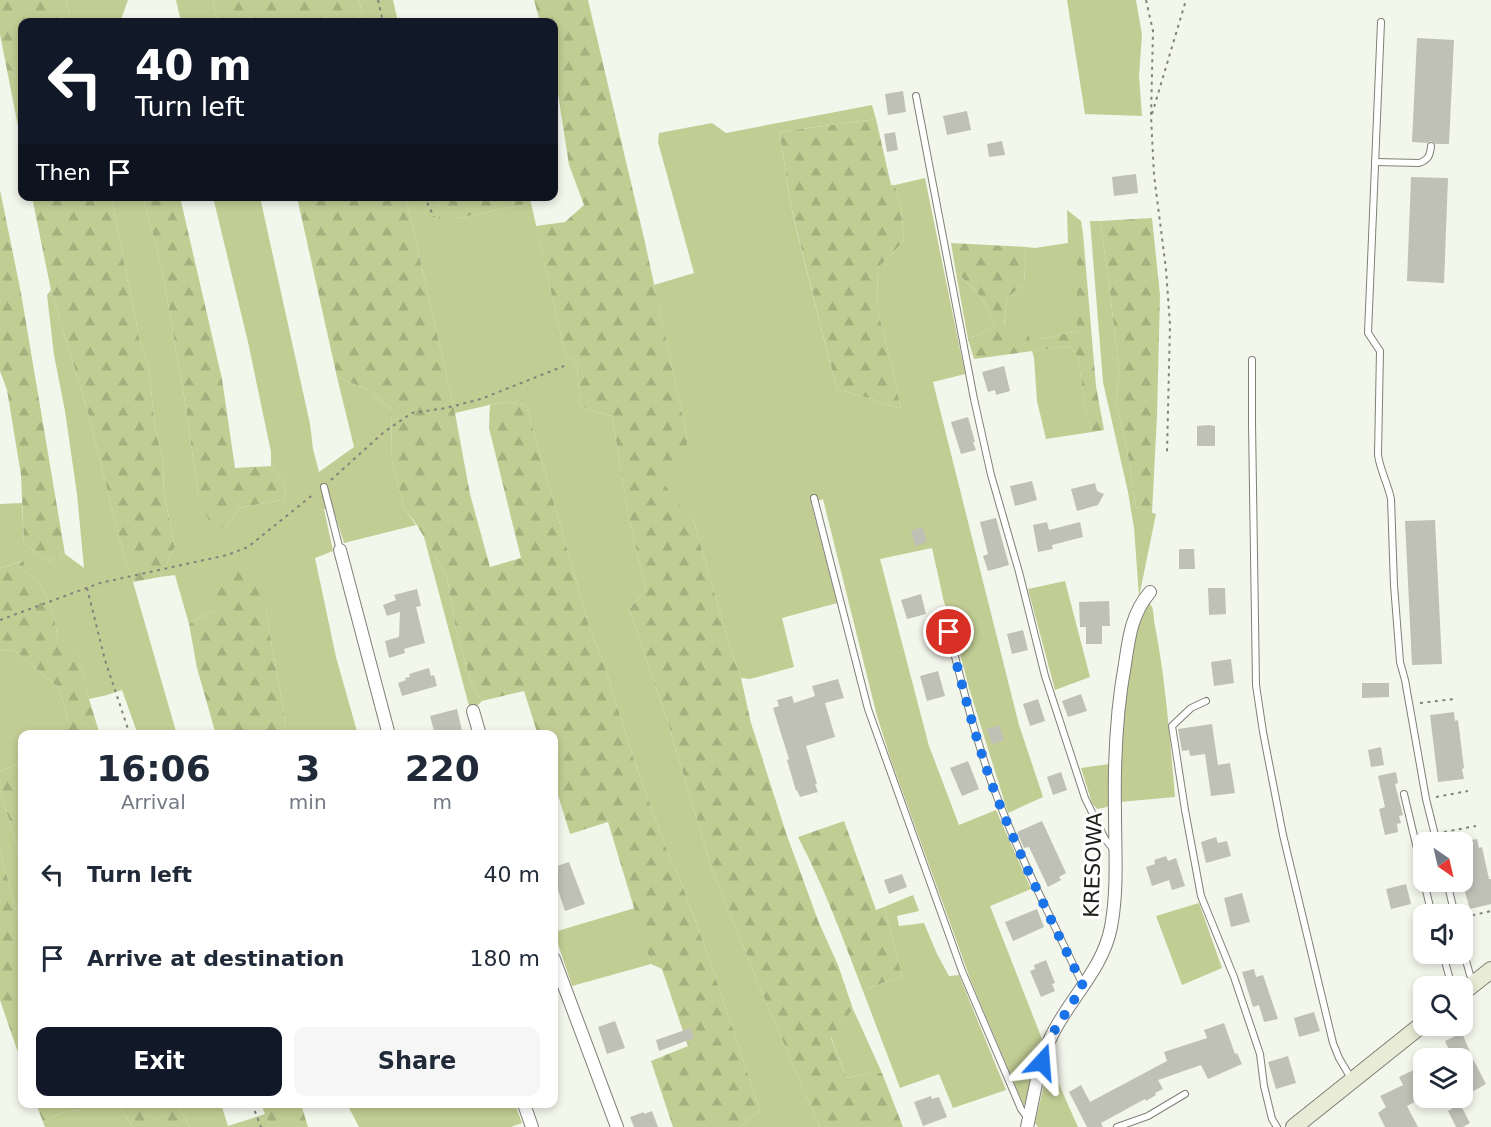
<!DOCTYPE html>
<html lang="en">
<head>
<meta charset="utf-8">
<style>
  :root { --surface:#fff; --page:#f6f6f7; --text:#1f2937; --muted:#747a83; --accent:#111827 }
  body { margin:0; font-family:"DejaVu Sans",sans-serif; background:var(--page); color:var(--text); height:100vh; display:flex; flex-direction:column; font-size:22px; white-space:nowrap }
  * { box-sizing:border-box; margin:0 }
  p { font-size:20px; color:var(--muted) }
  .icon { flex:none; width:33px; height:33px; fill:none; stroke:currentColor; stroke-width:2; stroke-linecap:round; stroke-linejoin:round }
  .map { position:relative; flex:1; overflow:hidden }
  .drawer { position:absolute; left:18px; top:730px; width:540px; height:378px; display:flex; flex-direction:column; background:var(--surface); border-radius:12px; box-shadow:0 3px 9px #0003 }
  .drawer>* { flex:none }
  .top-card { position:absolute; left:18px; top:18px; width:540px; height:183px; border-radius:12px; box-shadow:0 3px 9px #0003; background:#111827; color:#fff; overflow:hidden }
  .needle { width:39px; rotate:146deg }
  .tools { position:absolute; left:1413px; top:832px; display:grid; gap:12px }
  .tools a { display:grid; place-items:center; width:60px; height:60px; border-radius:12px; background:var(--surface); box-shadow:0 3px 9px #0003; font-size:30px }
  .pin { position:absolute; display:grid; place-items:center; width:51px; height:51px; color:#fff; margin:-26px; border:3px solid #fff; border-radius:50%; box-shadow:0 2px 6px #0007 }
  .me { position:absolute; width:66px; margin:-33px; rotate:19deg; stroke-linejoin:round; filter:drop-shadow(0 0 4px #0008) }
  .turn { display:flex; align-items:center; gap:21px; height:126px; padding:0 18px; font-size:27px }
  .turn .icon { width:78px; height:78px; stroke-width:2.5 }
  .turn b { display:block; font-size:42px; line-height:51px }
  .then { display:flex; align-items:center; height:57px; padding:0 18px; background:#0003; gap:12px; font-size:22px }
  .eta { display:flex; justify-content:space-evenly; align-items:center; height:102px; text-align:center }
  .eta b { font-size:36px; font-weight:800; line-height:42px }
  .action { display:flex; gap:12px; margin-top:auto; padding:12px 18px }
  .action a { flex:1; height:69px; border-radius:12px; background:var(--accent); color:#fff; font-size:24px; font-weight:800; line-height:69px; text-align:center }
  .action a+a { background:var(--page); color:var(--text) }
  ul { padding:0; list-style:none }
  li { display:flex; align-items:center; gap:18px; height:84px; padding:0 18px }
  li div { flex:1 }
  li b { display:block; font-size:22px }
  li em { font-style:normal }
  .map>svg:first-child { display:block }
  .green { fill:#c2cd94 }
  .forest { fill:url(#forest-firs) }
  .building { fill:#bfc1b7 }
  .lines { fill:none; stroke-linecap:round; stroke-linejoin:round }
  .lane-casing { stroke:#7e8077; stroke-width:8 }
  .street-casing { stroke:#7e8077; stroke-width:14 }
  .secondary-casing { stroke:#7e8077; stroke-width:18 }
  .path { stroke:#81837c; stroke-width:2; stroke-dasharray:3 4.5; stroke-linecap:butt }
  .lane { stroke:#fff; stroke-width:6 }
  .street { stroke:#fff; stroke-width:12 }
  .secondary { stroke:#e8ecd6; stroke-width:16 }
  .route { stroke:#1a73e8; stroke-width:10; stroke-dasharray:0 18 }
  .labels { text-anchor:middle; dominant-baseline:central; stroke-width:6; stroke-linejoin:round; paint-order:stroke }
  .street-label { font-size:21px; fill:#20211d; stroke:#fff }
</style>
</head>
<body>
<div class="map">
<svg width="1491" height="1127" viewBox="0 0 1491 1127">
  <defs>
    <pattern id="forest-firs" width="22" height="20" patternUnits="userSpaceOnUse" patternTransform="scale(1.5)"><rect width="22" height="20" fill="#c2cd94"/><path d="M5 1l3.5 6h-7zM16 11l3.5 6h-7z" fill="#a6b07f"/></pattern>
  </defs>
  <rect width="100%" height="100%" fill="#f3f6eb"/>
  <g class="green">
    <polygon points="66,0 128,0 120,22 71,22"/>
    <polygon points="176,0 213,0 217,22 181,22"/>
    <polygon points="359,0 393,0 398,22 364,22"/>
    <polygon points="1067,0 1136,0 1142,35 1139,76 1142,116 1085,114"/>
    <path d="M872 105 876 119 779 132C785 161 787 190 794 219 808 276 822 332 837 389L872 399 901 409 893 370 878 311 877 269 894 252 904 240 901 210 895 185 925 178 965 374 933 382 1019 725 1043 797 1008 813 969 688 951 619 944 602 932 548 880 559 929 746 959 825 996 810 1031 889 990 906 1042 1039 1024 1106 971 981 891 760 877 716 823 499 811 503 837 603 782 618 794 667 750 679 741 678 731 650 694 522 662 483 688 440 654 285 694 273 658 142 659 133 712 123 726 133Z"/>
    <polygon points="111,197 143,197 162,269 185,402 198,492 225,529 239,508 286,499 284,482 271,466 271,452 248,342 213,197 260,197 310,424 313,449 319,472 354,447 337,377 366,389 391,409 392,461 404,508 416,525 344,543 333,509 324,509 333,551 315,558 336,657 358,735 286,735 284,713 266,612 213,611 189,624 175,575 160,577 175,547 164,494 163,460 155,428 149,369 140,342"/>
    <polygon points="406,197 437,197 439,207 439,219 454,219 531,203 565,353 577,364 580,407 612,416 628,513 646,590 629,609 669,726 711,867 768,1007 820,1127 740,1127 760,1110 709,958 678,874 669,856 635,763 602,658 591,633 526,405 502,402 455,413"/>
    <polygon points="1067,210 1081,221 1083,234 1077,248 1077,331 1030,341 1004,327 1007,298 1024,284 1026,247 1035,248 1068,243"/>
    <polygon points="1090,221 1100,221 1109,283 1119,370 1116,403 1127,449 1136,507 1156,514 1139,597 1134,528 1128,492 1103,382"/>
    <path d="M956 273C977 290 986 301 995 326L968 339Z"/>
    <polygon points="51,290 87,409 120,541 133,582 177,735 138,735 122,690 107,695 89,699 76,642 58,641 54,614 42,587 24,570 23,561 0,568 0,504 22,503 24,543 48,562 65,554 84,568 77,494 65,411 54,355 47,295"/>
    <polygon points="1070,346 1078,357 1085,405 1092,432 1046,439 1037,401 1034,358 1032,351"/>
    <polygon points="424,537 447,577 456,630 471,682 482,701 478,705 469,706"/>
    <polygon points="1065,581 1090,677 1055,690 1028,589"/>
    <path d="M1148 601C1155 608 1153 617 1155 626 1166 683 1170 740 1175 797L1120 802 1119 754 1133 644Z"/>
    <polygon points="0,650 15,651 59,688 68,720 68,735 22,735 22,763 0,771"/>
    <polygon points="1109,764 1110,802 1107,807 1097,809 1092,803 1081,768"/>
    <polygon points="0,790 22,863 22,932 19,923 12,894 0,852"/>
    <polygon points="913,895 919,911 897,916 899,926 924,923 937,954 949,976 959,975 1006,1090 953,1108 939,1074 900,1088 863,991 902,975 884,907"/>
    <polygon points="1199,903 1222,968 1182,985 1156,916"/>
    <polygon points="635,908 651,964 572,986 554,932"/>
    <polygon points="853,1009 882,1073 871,1073 847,1078 831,1037"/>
    <polygon points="1049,1062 1078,1127 1038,1127 1035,1123"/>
    <polygon points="82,1104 117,1104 133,1127 45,1127 43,1122 68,1110 85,1111"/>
    <polygon points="177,1104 221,1104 228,1126 265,1114 270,1127 190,1127"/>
    <polygon points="347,1104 515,1104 522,1123 511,1127 359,1127"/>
  </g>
  <g class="forest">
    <polygon points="0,0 66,0 71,22 22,22 22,147 0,34"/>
    <polygon points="213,0 359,0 364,22 217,22"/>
    <polygon points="534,0 588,0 644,238 688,440 676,476 663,483 694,522 731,650 741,678 751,723 786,833 819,923 838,965 853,1009 831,1038 847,1078 871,1073 882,1073 903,1127 820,1127 768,1007 711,867 669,726 629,609 646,590 628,513 612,416 580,407 577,364 565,353 536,226 565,222 584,205 569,165 554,68 554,22 540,22"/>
    <path d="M876 119 891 185H895L901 210 904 240 894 252 877 269 878 311 893 370 901 409 872 399 837 389C822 332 808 275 794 218 787 190 785 160 779 132Z"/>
    <polygon points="0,190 21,293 65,554 48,562 24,543 21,475 7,390 0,371"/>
    <polygon points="32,197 111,197 140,342 149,369 155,428 163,460 164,494 175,547 160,577 133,582 120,541 87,409 51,290"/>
    <polygon points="143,197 180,197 222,379 235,468 271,466 284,482 286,499 239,508 225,529 211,526 198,492 185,402 162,269"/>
    <polygon points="297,197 406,197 455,413 470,494 490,567 521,558 489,428 490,405 502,402 526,405 591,633 602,658 635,763 669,856 678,874 709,958 760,1110 740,1127 673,1127 651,1061 688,1046 662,969 651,964 608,822 570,834 554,782 554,735 538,735 524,691 482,701 471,682 456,630 447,577 417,525 404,508 392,461 391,409 366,389 337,377"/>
    <polygon points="437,197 529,197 531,203 454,219 439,219 439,207"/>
    <polygon points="1152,218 1160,295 1157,416 1152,513 1136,507 1127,449 1116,403 1119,370 1109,283 1100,221"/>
    <path d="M1083 234 1096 386 1104 430 1092 432 1085 406 1078 357 1070 346 974 359 968 339 995 326C986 300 977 290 956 273L951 243 1026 247 1024 284 1007 298 1004 326 1028 332 1030 341 1077 331V247Z"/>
    <polygon points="247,560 266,612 284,713 286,735 216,735 197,668 189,624 213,611 211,574"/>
    <polygon points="24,561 24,570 42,587 54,614 58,641 76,641 89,699 100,735 68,735 68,720 59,688 15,651 0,650 0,568"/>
    <polygon points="22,763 22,863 0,790 0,771"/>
    <path d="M844 821 876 910 884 907 902 975 863 991C843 939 824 886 798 837Z"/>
    <polygon points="0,852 12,894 19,923 22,932 22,1064 0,1000"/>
    <polygon points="36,1104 82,1104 85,1111 68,1110 43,1122"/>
    <polygon points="117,1104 177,1104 190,1127 133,1127"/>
    <polygon points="261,1104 301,1104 308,1127 270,1127"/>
  </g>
  <g class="building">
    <polygon points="1417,38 1454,40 1449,144 1436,144 1431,141 1427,143 1412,142"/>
    <polygon points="903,91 906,112 888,115 885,94"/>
    <polygon points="967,111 971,130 947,135 943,116"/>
    <polygon points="895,132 898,150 887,152 884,134"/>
    <polygon points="1002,141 1005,155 989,157 987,144"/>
    <polygon points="1136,174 1138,193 1114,196 1112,177"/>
    <polygon points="1411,177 1448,178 1444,283 1407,281"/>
    <polygon points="1004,366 1010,391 996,395 995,390 988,392 982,372"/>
    <polygon points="968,417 975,442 973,442 976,450 961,454 951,422"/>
    <polygon points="1209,425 1215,426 1215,446 1197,446 1197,426"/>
    <polygon points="1032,481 1037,500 1015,506 1010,486"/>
    <polygon points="1095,483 1097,491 1104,494 1098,505 1077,511 1071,489"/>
    <polygon points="996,518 1009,565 988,571 983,556 988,554 980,522"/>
    <polygon points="1435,520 1442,664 1412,665 1405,521"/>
    <polygon points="1047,522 1049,530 1080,522 1083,537 1052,545 1053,549 1038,552 1033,525"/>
    <polygon points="923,527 927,542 915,546 911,531"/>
    <polygon points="1179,549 1194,549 1195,569 1179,569"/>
    <polygon points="1208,588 1225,588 1226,614 1209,615"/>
    <polygon points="417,589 421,606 416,607 425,643 404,649 405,653 389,658 385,641 399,637 400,612 387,616 383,605 396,600 394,595"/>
    <polygon points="921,594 926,614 907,619 901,600"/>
    <polygon points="1109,601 1110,626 1102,626 1102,644 1086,644 1086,627 1080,627 1079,602"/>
    <polygon points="1023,630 1028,650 1012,654 1007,634"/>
    <polygon points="1231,659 1234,683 1214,686 1211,662"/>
    <polygon points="429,668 431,676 434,675 437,686 402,696 398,683 406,680 405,678 410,677 409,674"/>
    <polygon points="938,671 945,696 927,701 920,676"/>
    <polygon points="838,679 844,698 825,703 835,737 806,746 817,784 815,784 818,792 800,797 797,790 796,791 787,760 789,759 773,708 779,706 777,700 792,696 794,703 815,696 812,686"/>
    <polygon points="1362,683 1389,683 1389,697 1362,698"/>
    <polygon points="1081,694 1087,711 1068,717 1062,701"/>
    <polygon points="1038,699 1045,721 1030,726 1023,704"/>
    <polygon points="457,709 463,735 435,735 430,716"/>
    <polygon points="1454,712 1455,721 1458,720 1464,768 1462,769 1464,779 1438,782 1430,715"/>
    <polygon points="1212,724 1218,765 1230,763 1235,793 1211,796 1205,754 1190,756 1189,750 1182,751 1178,729"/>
    <polygon points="999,725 1004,740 992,744 987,729"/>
    <polygon points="1381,747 1384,765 1371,767 1368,750"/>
    <polygon points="968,761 979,789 962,796 950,768"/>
    <polygon points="1061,772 1067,790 1053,795 1047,777"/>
    <polygon points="1396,772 1398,783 1395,784 1403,815 1399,816 1401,823 1397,824 1398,832 1385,835 1379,809 1385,807 1378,776"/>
    <polygon points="1042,821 1066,873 1059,877 1061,880 1048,887 1029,847 1024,848 1017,832"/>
    <polygon points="1216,837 1218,843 1227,841 1231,856 1206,863 1201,842"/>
    <polygon points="1477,839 1479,848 1482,847 1489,879 1491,879 1491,904 1470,909 1462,882 1462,842"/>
    <polygon points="1166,856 1168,861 1176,858 1185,886 1172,890 1169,880 1152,886 1146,867 1155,864 1154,860"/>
    <polygon points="569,862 585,904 565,911 557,887 554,888 554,867"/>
    <polygon points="902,874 907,887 889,894 884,880"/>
    <polygon points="1406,884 1411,904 1391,909 1386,889"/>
    <polygon points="1242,893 1250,922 1231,927 1224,898"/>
    <polygon points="1037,909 1044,927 1013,941 1005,922"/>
    <polygon points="1046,960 1055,983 1052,984 1055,991 1041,997 1030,971 1035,969 1034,965"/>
    <polygon points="1254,969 1256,977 1263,975 1278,1019 1264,1022 1259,1005 1253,1007 1242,972"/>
    <polygon points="1314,1012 1320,1031 1299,1037 1294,1018"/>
    <polygon points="615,1021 625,1048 607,1054 598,1027"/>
    <polygon points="1224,1023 1235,1054 1237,1053 1242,1064 1208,1079 1201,1065 1158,1080 1163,1089 1155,1093 1156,1095 1146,1101 1145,1099 1101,1123 1103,1127 1087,1127 1069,1092 1081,1085 1090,1102 1167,1061 1164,1052 1207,1038 1204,1030"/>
    <polygon points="691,1028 694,1038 659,1051 656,1040"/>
    <polygon points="1462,1033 1473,1059 1486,1084 1470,1093 1462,1079 1462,1059 1453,1059 1445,1041"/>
    <polygon points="1288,1056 1296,1083 1276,1089 1268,1062"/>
    <polygon points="1424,1065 1424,1097 1407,1106 1418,1127 1385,1127 1378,1113 1386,1107 1380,1096 1403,1085 1399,1077"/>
    <polygon points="931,1096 932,1099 939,1097 947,1117 923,1126 914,1102"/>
    <polygon points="1460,1104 1470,1123 1463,1127 1456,1127 1448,1111"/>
    <polygon points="652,1111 658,1127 634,1127 630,1117 644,1112 644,1114"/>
  </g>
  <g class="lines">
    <g class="lane-casing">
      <g id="lane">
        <path d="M1381 22 1368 333 1380 351 1378 455C1380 470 1388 484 1391 499L1394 585 1400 662 1405 680 1426 799 1437 843"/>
        <polyline points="916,96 974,399 991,475 1019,572 1045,676 1085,798 1105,839 1114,850"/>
        <path d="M1375 162 1419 163C1428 160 1430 156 1431 146"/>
        <polyline points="1252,360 1252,423 1256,685 1263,732 1283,835 1333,1043 1339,1058 1352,1080"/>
        <polyline points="324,487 340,550"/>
        <polyline points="814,498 868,709 962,971 1021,1109 1027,1117"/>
        <path d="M949 632C961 682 974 733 991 781 1017 852 1051 918 1083 985"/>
        <polyline points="1206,701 1191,708 1172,726 1185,810 1201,896 1234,977 1260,1054 1264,1086 1272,1119 1277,1127"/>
        <polyline points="1404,794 1424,878"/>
        <polyline points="1424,882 1432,915"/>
        <polyline points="1447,882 1455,915"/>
        <polyline points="1462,946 1470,975 1476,981"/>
        <polyline points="1443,954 1452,987"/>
        <polyline points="1117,1127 1148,1116 1185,1094"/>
      </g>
    </g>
    <g class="street-casing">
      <g id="street">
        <polyline points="340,550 389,735"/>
        <polyline points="473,711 480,735"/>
        <polyline points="554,959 617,1127"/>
        <polyline points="524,1104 532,1127"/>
        <path d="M1027 1127C1034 1097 1038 1062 1052 1035 1070 998 1103 969 1111 927 1118 890 1115 851 1115 813 1114 763 1116 713 1125 664 1129 636 1132 613 1150 592"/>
      </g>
    </g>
    <g class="secondary-casing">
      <g id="secondary">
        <polyline points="1462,993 1491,970"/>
        <polyline points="1294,1127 1424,1023"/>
      </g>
    </g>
    <g class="path">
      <polyline points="378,0 383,22"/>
      <polyline points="1146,0 1153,31 1151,116 1154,175 1166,269 1170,325 1167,453"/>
      <polyline points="1152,114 1186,0"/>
      <polyline points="424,196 434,217"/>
      <polyline points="331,480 384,432 412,413 446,408 481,399 564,366"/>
      <polyline points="87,588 105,660 130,735"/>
      <polyline points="0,620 100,583 227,555 248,547 315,493"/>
      <polyline points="1420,703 1454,699"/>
      <polyline points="1436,797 1468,791"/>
      <polyline points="1444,832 1476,826"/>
      <polyline points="1465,917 1491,911"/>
      <polyline points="1462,925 1465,936"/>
      <polyline points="252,1104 261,1127"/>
    </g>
    <use href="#lane" class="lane"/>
    <use href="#street" class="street"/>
    <use href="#secondary" class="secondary"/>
  </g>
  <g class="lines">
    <path class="route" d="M949 632C961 683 974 733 991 782 1017 852 1051 919 1083 986L1051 1036 1042 1062"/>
  </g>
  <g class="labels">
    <g class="street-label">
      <text transform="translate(1093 865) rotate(-88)">KRESOWA</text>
    </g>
  </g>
</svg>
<div class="tools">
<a><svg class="needle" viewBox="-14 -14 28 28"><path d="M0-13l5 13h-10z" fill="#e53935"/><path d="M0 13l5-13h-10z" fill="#747a83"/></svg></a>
<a><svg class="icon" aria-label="sound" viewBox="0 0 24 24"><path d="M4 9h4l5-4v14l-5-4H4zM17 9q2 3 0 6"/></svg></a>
<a><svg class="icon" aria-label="search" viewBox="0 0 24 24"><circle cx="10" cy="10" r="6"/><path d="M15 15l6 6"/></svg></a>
<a><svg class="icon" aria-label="layers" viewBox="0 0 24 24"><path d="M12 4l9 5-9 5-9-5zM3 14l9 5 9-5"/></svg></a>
</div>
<div class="pin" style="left:949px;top:632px;background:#d93025"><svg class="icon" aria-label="arrive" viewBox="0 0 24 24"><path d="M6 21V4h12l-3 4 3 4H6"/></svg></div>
<svg class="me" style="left:1042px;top:1062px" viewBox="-20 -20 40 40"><path d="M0-17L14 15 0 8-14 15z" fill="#1a73e8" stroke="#fff" stroke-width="4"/></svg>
<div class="top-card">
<div class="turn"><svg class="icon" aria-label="left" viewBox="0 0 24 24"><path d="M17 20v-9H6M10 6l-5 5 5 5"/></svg><div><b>40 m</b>Turn left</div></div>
<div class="then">Then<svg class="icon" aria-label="arrive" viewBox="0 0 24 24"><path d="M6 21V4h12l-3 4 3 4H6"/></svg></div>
</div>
<section class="drawer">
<div class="eta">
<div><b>16:06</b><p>Arrival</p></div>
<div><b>3</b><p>min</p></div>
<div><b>220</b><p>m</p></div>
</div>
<ul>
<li><svg class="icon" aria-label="left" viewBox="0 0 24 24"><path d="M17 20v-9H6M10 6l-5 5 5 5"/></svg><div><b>Turn left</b></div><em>40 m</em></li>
<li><svg class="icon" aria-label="arrive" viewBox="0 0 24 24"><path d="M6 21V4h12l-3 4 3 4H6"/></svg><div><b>Arrive at destination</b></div><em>180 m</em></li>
</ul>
<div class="action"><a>Exit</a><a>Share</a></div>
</section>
</div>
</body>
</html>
